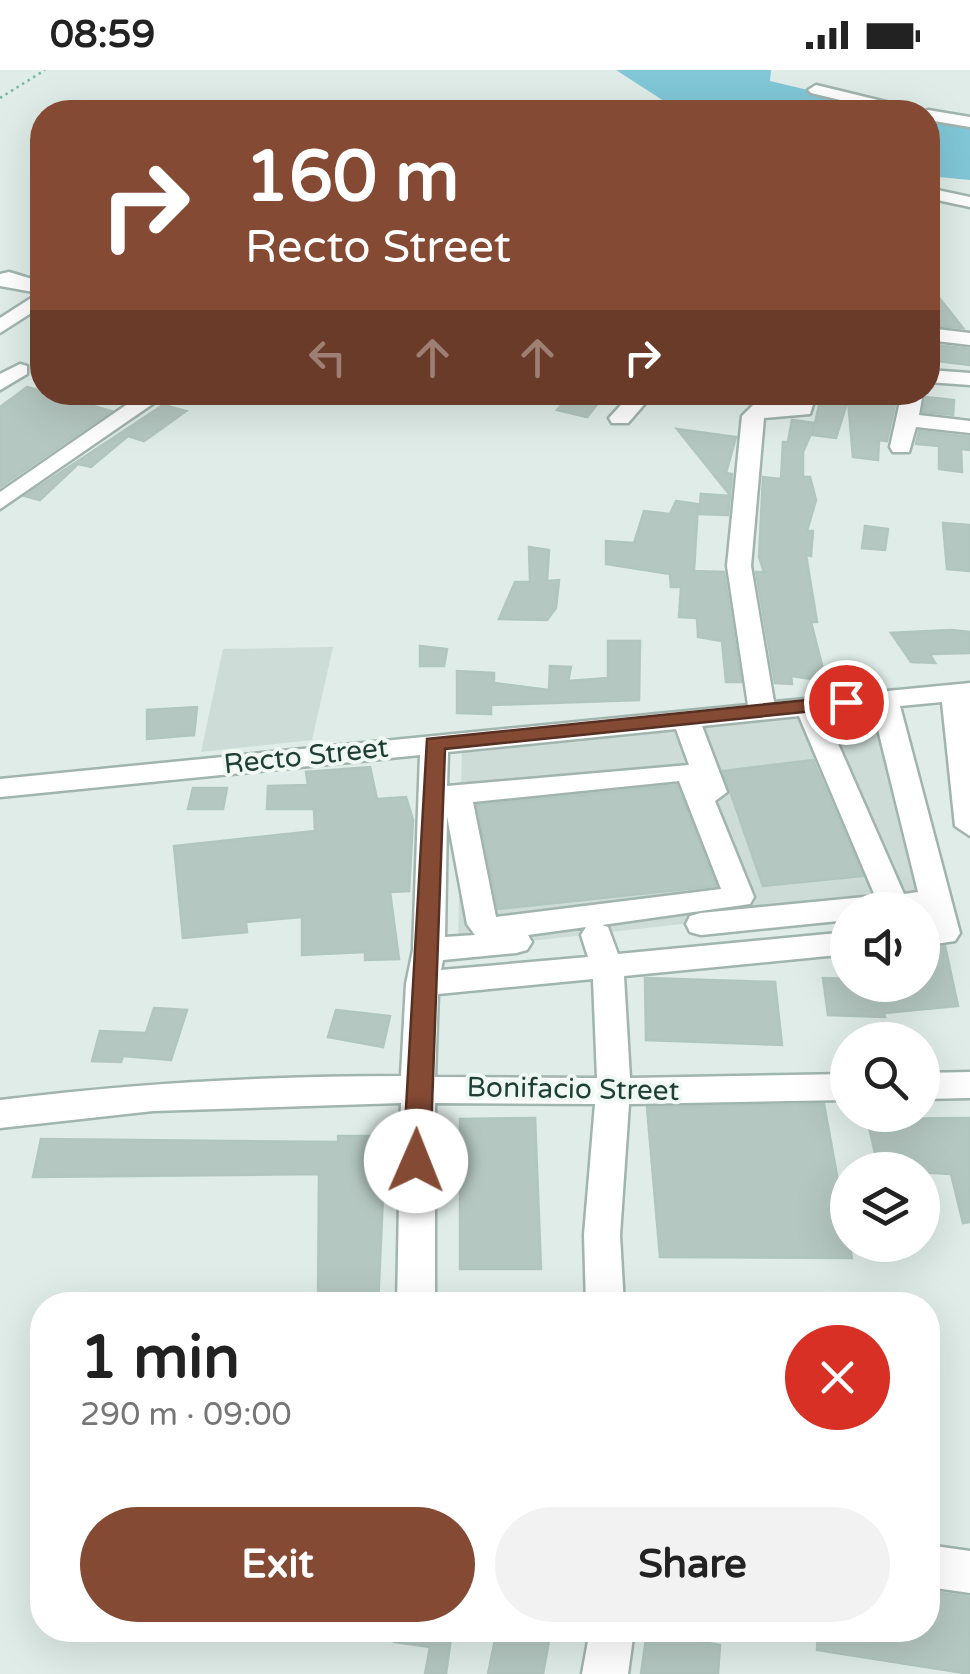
<!DOCTYPE html>
<html lang="en">
<head>
<meta charset="utf-8">
<style>
  :root { --surface:#fff; --page:#f2f2f2; --text:#222; --muted:#767676; --accent:#854a34 }
  body { margin:0; font-family:"Varela Round",sans-serif; background:var(--page); color:var(--text); height:100vh; display:flex; flex-direction:column; font-size:38px; white-space:nowrap }
  * { box-sizing:border-box; margin:0 }
  p { font-size:32px; color:var(--muted) }
  .icon { flex:none; width:55px; height:55px; fill:none; stroke:currentColor; stroke-width:2; stroke-linecap:round; stroke-linejoin:round }
  .map { position:relative; flex:1; overflow:hidden }
  .drawer { position:absolute; left:30px; top:1222px; width:910px; height:350px; display:flex; flex-direction:column; background:var(--surface); border-radius:40px; box-shadow:0 10px 40px #0002 }
  .drawer>* { flex:none }
  .guide { position:absolute; left:30px; top:30px; width:910px; height:305px; border-radius:40px; box-shadow:0 10px 40px #0002; background:#854a34; color:#fff; overflow:hidden }
  .fabs { position:absolute; left:830px; top:822px; display:grid; gap:20px }
  .fabs a { display:grid; place-items:center; width:110px; height:110px; border-radius:50%; background:var(--surface); box-shadow:0 10px 40px #0002; font-size:50px }
  .pin { position:absolute; display:grid; place-items:center; width:85px; height:85px; color:#fff; margin:-42px; border:5px solid #fff; border-radius:50%; box-shadow:0 2px 10px #0007 }
  .me { position:absolute; width:110px; margin:-55px; rotate:1deg; stroke-linejoin:round; filter:drop-shadow(0 0 8px #0008) }
  .turn { display:flex; align-items:center; gap:35px; height:210px; padding:0 50px; font-size:45px }
  .turn .icon { width:130px; height:130px; stroke-width:2.5 }
  .turn b { display:block; font-size:70px; line-height:85px }
  .lanes { display:flex; align-items:center; height:95px; padding:0 50px; background:#0003; justify-content:center; gap:50px; direction:ltr }
  .lanes .off { opacity:.35 }
  .round { display:grid; place-items:center; flex:none; width:105px; height:105px; border-radius:52px; background:var(--page) }
  .summary { display:flex; align-items:center; justify-content:space-between; height:170px; padding:0 50px }
  h1 { font-size:60px; font-weight:700; line-height:75px }
  .action { display:flex; gap:20px; margin-top:auto; padding:20px 50px }
  .action a { flex:1; height:115px; border-radius:60px; background:var(--accent); color:#fff; font-size:40px; font-weight:700; line-height:115px; text-align:center }
  .action a+a { background:var(--page); color:var(--text) }
  .status { display:flex; justify-content:space-between; align-items:center; height:70px; padding:0 50px; background:var(--surface); direction:ltr }
  .status svg { height:28px; fill:currentColor }
  .map>svg:first-child { display:block }
  .built { fill:#cddcd6 }
  .water { fill:#81c7d7 }
  .building { fill:#b4c7c0; stroke:#b1c6be; stroke-width:2.5 }
  .lines { fill:none; stroke-linecap:round; stroke-linejoin:round }
  .minor-casing { stroke:#a1b4ae; stroke-width:5 }
  .path { stroke:#7cb3a3; stroke-width:2.5; stroke-dasharray:2.5 4; stroke-linecap:butt }
  .minor { fill:#fff; fill-rule:evenodd }
  .route { fill:#854a34; stroke:#563022; stroke-width:2.5 }
  .labels { text-anchor:middle; dominant-baseline:central; stroke-width:8; stroke-linejoin:round; paint-order:stroke }
  .street-label { font-size:28px; fill:#1e3e36; stroke:#f0f8f4 }
</style>
</head>
<body>
<div class="status"><b>08:59</b><svg viewBox="0 0 49 12"><path d="M0 12V9h3v3zM5 12V6h3v6zM10 12V3h3v9zM15 12V0h3v12zM26 1h20v11H26zM47 4h2v5h-2z"/></svg></div>
<div class="map">
<svg width="970" height="1604" viewBox="0 0 970 1604">
  <rect width="100%" height="100%" fill="#dfece7"/>
  <g class="built">
    <polygon points="333,577 312,670 201,682 223,579"/>
    <polygon points="869,636 931,826 458,879 462,674"/>
  </g>
  <g class="water">
    <polygon points="616,0 771,0 770,11 900,42 681,42"/>
    <polygon points="928,48 970,57 970,110 928,106"/>
  </g>
  <g class="building">
    <polygon points="928,214 944,234 963,258 928,255"/>
    <polygon points="928,274 970,279 970,295 928,290"/>
    <polygon points="27,317 111,341 0,417 0,337"/>
    <polygon points="573,322 607,322 587,347 557,340"/>
    <polygon points="822,322 897,326 887,371 879,370 878,390 853,387 848,330 836,368 812,365 814,357 803,382 803,407 810,407 816,430 807,461 813,461 811,486 806,485 817,552 811,552 826,611 791,606 792,614 775,613 756,502 764,502 759,487 763,407 781,409 783,372 788,372 792,350 815,353"/>
    <polygon points="926,327 954,330 953,345 923,342"/>
    <polygon points="163,335 186,341 144,371 128,366 91,397 78,394 40,430 25,426"/>
    <polygon points="677,359 736,367 726,403 732,404 730,425"/>
    <polygon points="919,361 970,367 970,380 961,379 962,402 939,399 939,376 916,374"/>
    <polygon points="701,424 730,426 728,445 699,444"/>
    <polygon points="676,431 698,434 694,501 724,502 741,612 726,612 722,571 698,567 697,548 679,547 681,517 671,517 670,504 606,494 606,471 634,473 644,441 670,444"/>
    <polygon points="943,453 970,455 970,501 947,499"/>
    <polygon points="865,456 888,459 885,480 862,478"/>
    <polygon points="529,477 549,480 547,511 559,510 556,538 547,550 499,549 515,512 530,512"/>
    <polygon points="951,560 970,562 970,583 930,584 935,593 911,592 891,563"/>
    <polygon points="608,571 640,571 639,630 491,635 491,644 457,643 457,601 494,603 494,613 549,620 550,596 571,597 568,611 608,608"/>
    <polygon points="420,576 447,579 444,596 420,596"/>
    <polygon points="197,637 194,665 147,669 147,640"/>
    <polygon points="813,690 863,806 763,816 723,701"/>
    <polygon points="370,697 377,729 406,727 413,750 409,821 390,822 399,889 365,890 365,882 302,885 302,847 246,852 247,862 183,868 174,776 315,761 314,739 267,739 268,716 308,715 306,702"/>
    <polygon points="677,715 716,816 498,839 477,735"/>
    <polygon points="193,718 227,718 223,739 188,739"/>
    <polygon points="945,876 958,936 884,943 885,947 828,945 823,908 848,909 848,915 922,915 922,880"/>
    <polygon points="645,908 775,912 782,975 646,970"/>
    <polygon points="154,938 187,940 171,990 123,986 121,992 92,991 100,961 146,963"/>
    <polygon points="336,940 390,946 383,977 328,967"/>
    <polygon points="824,1034 852,1188 660,1187 647,1037"/>
    <polygon points="535,1048 541,1199 460,1199 460,1049"/>
    <polygon points="970,1048 970,1152 963,1153 951,1104 879,1100 867,1049"/>
    <polygon points="338,1066 397,1066 396,1104 384,1104 378,1235 318,1235 319,1104 33,1107 41,1069 338,1072"/>
    <polygon points="928,1521 970,1527 970,1604 817,1580 818,1560 928,1560"/>
    <polygon points="395,1560 452,1560 446,1604 425,1604 430,1577 394,1572"/>
    <polygon points="497,1560 551,1560 543,1604 488,1604"/>
    <polygon points="647,1562 720,1575 718,1604 641,1604"/>
  </g>
  <g class="lines">
    <g class="minor-casing">
      <g id="minor">
        <polygon points="816,15 915,39 917,42 891,42 811,23 808,20"/>
        <polygon points="928,40 970,47 970,57 928,50 928,42 922,42"/>
        <polygon points="928,118 970,127 970,137 928,128"/>
        <polygon points="9,202 42,212 42,236 0,263 0,248 39,223 0,216 0,204"/>
        <polygon points="928,258 970,263 970,275 928,270"/>
        <polygon points="20,294 27,296 27,304 0,320 0,304"/>
        <polygon points="928,300 970,303 970,315 928,312"/>
        <polygon points="145,322 170,322 0,439 0,422"/>
        <polygon points="633,322 655,322 628,353 612,353 609,348"/>
        <path d="M796 322H817L810 344 764 348 751 496 774 632 970 613V766L955 756 942 632 900 636 960 863 955 871 922 876V854H926L922 840H848V850L701 865 690 862 686 854 690 846 701 843 875 826 799 646 702 656 727 722 715 731 754 827 750 834 602 855 608 857 618 884 848 862V884L624 906 630 1008 848 1004V1030L629 1034 620 1165 624 1235H586L584 1165 595 1034 435 1033V1235H397L401 1033 153 1041 0 1058V1030C134 1013 267 1006 401 1006L406 914 413 880 420 685 0 727V709L748 635 727 496 742 346 754 334 793 333ZM873 639 918 822 904 824 825 644ZM676 659 689 695 447 716 448 682ZM679 711 721 819 496 847 473 732ZM447 746 467 854 475 865 445 867ZM586 857 581 865 588 887 441 900 443 890 516 883 527 880 532 872 528 865ZM593 909 597 1008 435 1007 438 924Z"/>
        <polygon points="902,322 923,322 919,345 970,351 970,363 916,357 909,382 893,382 890,377"/>
        <polygon points="970,1002 970,1028 922,1029 922,1003"/>
        <polygon points="928,1475 970,1481 970,1523 928,1517"/>
        <polygon points="590,1560 634,1560 628,1604 582,1604"/>
      </g>
    </g>
    <polyline class="path" points="0,28 45,0"/>
    <use href="#minor" class="minor"/>
  </g>
  <polygon class="route" points="846,626 856,632 853,637 445,679 430,1091 426,1098 407,1098 403,1091 427,669"/>
  <g class="labels">
    <g class="street-label">
      <text transform="translate(306 686) rotate(-6)">Recto Street</text>
      <text transform="translate(573 1019) rotate(1)">Bonifacio Street</text>
    </g>
  </g>
</svg>
<div class="fabs">
<a><svg class="icon" aria-label="sound" viewBox="0 0 24 24"><path d="M4 9h4l5-4v14l-5-4H4zM17 9q2 3 0 6"/></svg></a>
<a><svg class="icon" aria-label="search" viewBox="0 0 24 24"><circle cx="10" cy="10" r="6"/><path d="M15 15l6 6"/></svg></a>
<a><svg class="icon" aria-label="layers" viewBox="0 0 24 24"><path d="M12 4l9 5-9 5-9-5zM3 14l9 5 9-5"/></svg></a>
</div>
<div class="pin" style="left:846px;top:632px;background:#d93025"><svg class="icon" aria-label="arrive" viewBox="0 0 24 24"><path d="M6 21V4h12l-3 4 3 4H6"/></svg></div>
<svg class="me" style="left:416px;top:1091px" viewBox="-20 -20 40 40"><circle r="19" fill="#fff"/><path d="M0-13L10 11 0 6-10 11z" fill="#854a34"/></svg>
<div class="guide">
<div class="turn"><svg class="icon" aria-label="right" viewBox="0 0 24 24"><path d="M7 20v-9h11M14 6l5 5-5 5"/></svg><div><b>160 m</b>Recto Street</div></div>
<div class="lanes"><svg class="icon off" aria-label="left" viewBox="0 0 24 24"><path d="M17 20v-9H6M10 6l-5 5 5 5"/></svg><svg class="icon off" aria-label="ahead" viewBox="0 0 24 24"><path d="M12 20V5M6 11l6-6 6 6"/></svg><svg class="icon off" aria-label="ahead" viewBox="0 0 24 24"><path d="M12 20V5M6 11l6-6 6 6"/></svg><svg class="icon" aria-label="right" viewBox="0 0 24 24"><path d="M7 20v-9h11M14 6l5 5-5 5"/></svg></div>
</div>
<section class="drawer">
<div class="summary"><div><h1>1 min</h1><p>290 m · 09:00</p></div><a class="round" style="background:#d93025;color:#fff"><svg class="icon" aria-label="close" viewBox="0 0 24 24"><path d="M6 6l12 12M18 6L6 18"/></svg></a></div>
<div class="action"><a>Exit</a><a>Share</a></div>
</section>
</div>
</body>
</html>
